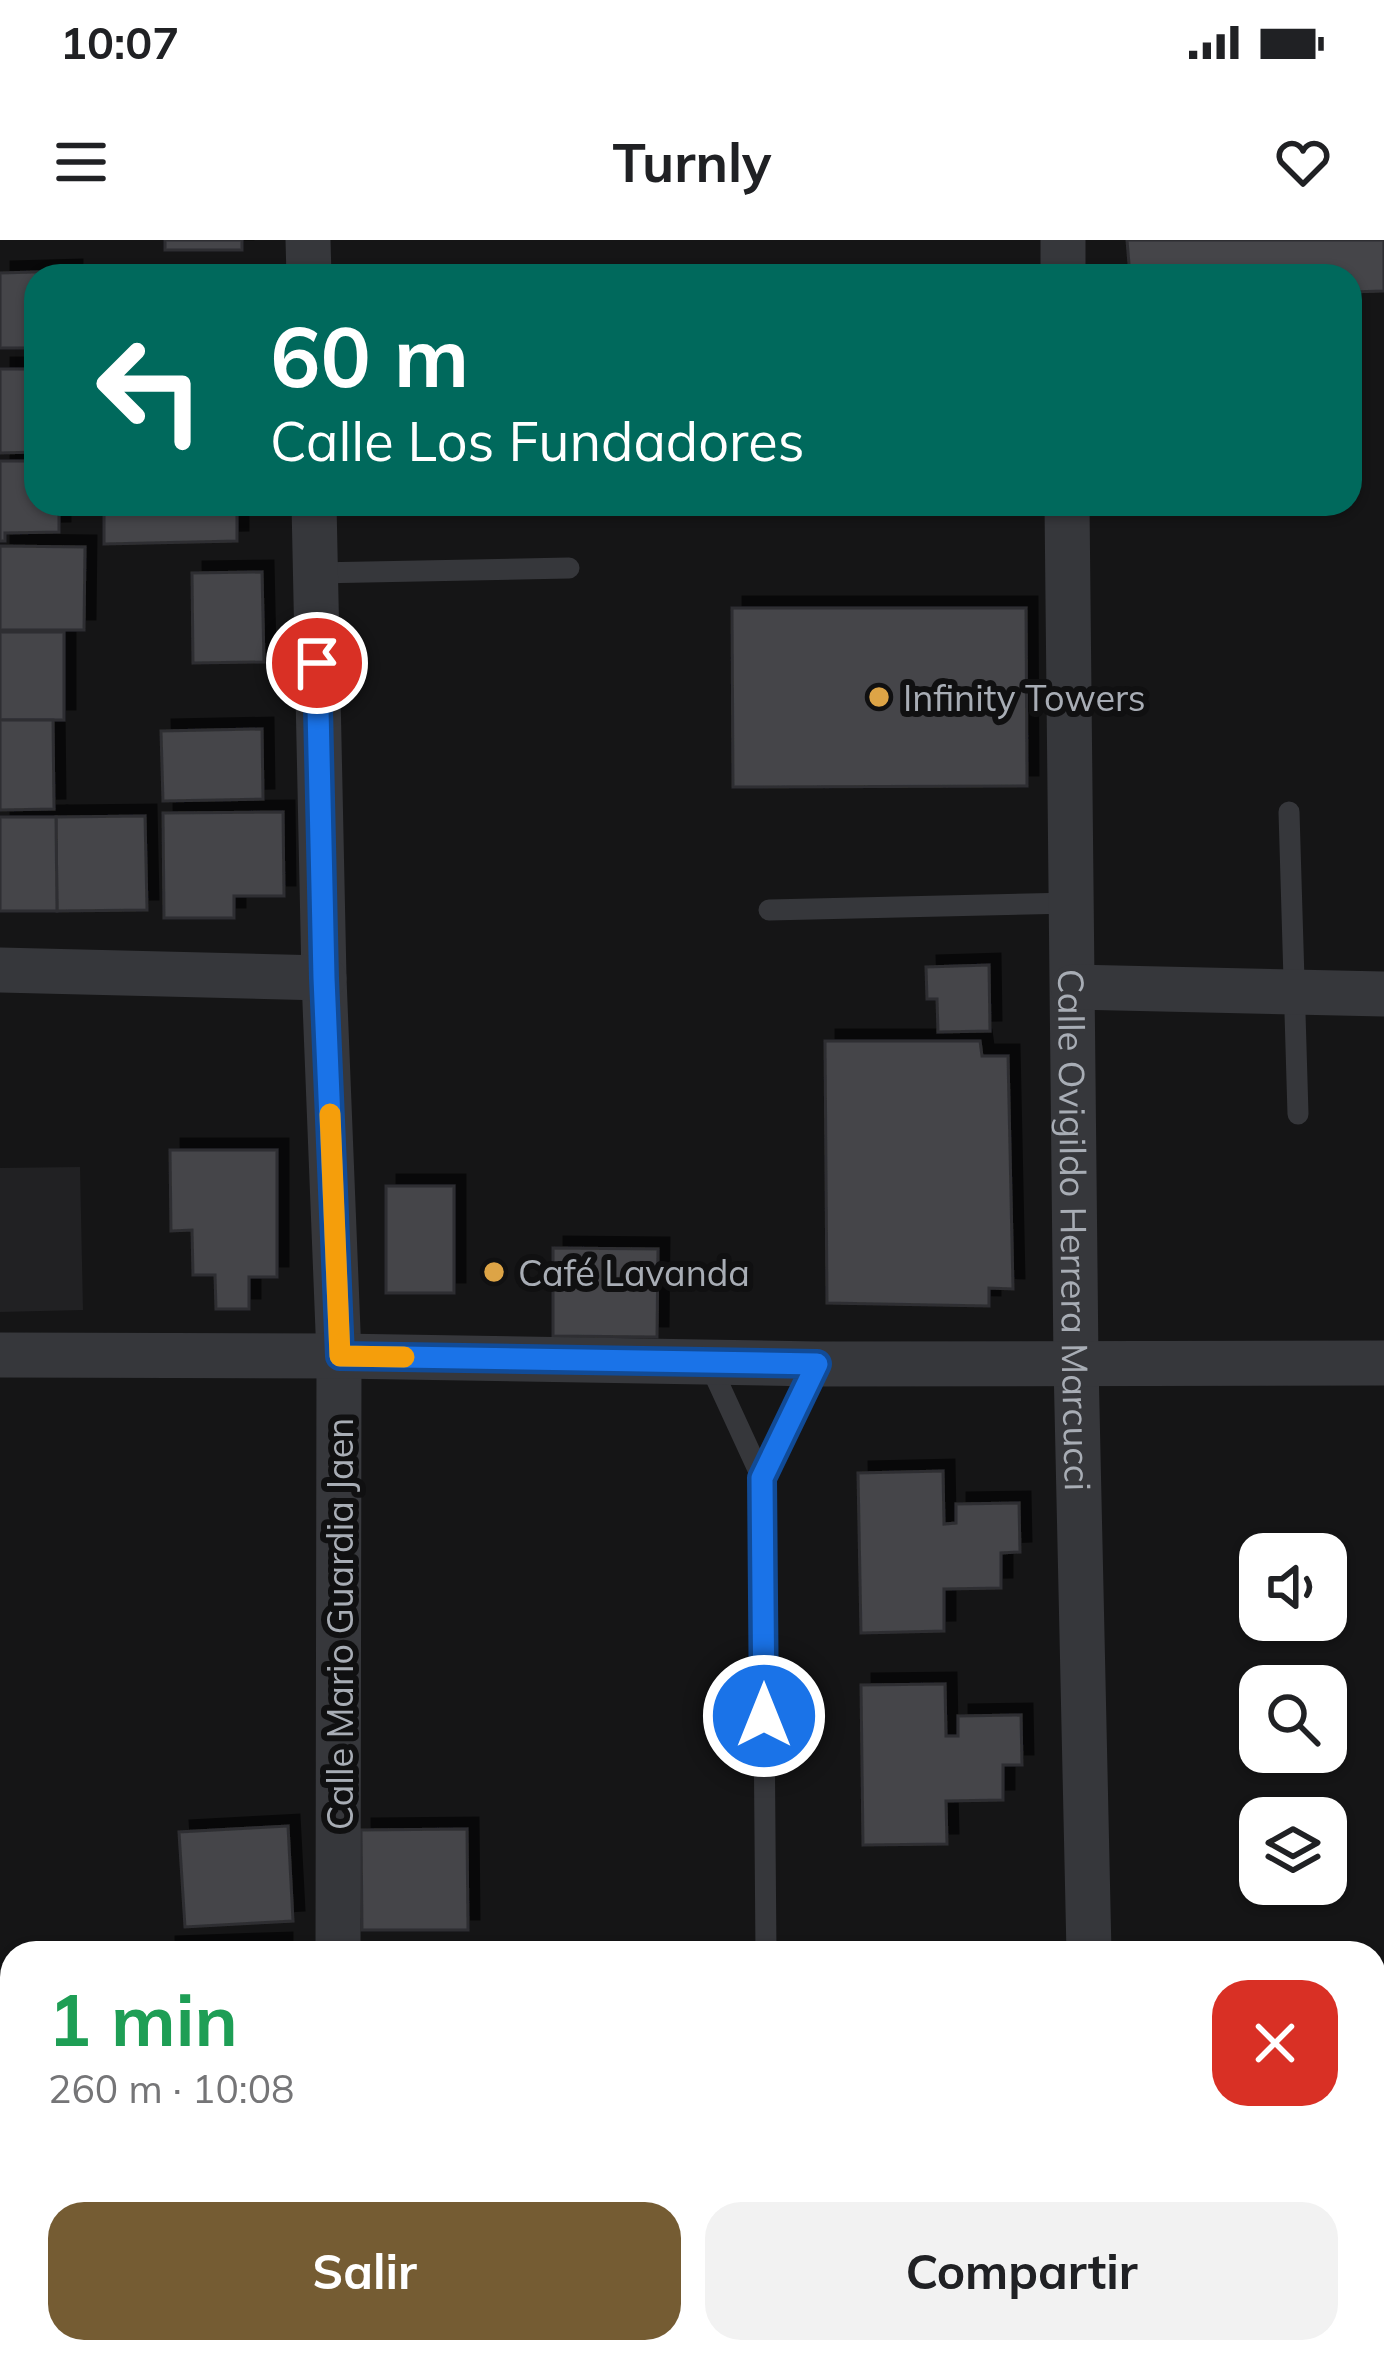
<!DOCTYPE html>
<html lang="es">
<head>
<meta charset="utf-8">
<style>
  :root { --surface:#fff; --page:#f2f2f2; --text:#202124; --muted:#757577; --accent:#755c33 }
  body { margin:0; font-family:Mulish,sans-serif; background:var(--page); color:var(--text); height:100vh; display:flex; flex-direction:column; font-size:45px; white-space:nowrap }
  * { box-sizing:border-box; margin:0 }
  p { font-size:39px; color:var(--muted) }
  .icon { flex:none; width:66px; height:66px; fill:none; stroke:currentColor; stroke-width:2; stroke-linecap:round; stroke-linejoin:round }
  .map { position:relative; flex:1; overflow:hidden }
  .side { position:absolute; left:0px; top:1701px; width:1386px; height:423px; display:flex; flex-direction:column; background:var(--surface); border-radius:36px 36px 0 0; box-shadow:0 3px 9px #0004 }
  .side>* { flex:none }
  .top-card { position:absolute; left:24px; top:24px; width:1338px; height:252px; border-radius:36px; box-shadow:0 3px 9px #0004; background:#00695c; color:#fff; overflow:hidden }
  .controls { position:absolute; left:1239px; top:1293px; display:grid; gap:24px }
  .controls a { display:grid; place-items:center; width:108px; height:108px; border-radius:24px; background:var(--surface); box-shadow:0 3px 9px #0004; font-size:60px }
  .pin { position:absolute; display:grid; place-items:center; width:102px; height:102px; color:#fff; margin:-51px; border:6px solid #fff; border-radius:50%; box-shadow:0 3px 12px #0007 }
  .me { position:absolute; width:132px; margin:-66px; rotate:0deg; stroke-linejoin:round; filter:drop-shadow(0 0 9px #0008) }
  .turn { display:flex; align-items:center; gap:42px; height:252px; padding:0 48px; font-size:54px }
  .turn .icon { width:156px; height:156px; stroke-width:2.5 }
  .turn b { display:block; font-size:84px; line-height:102px }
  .round { display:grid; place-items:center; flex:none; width:126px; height:126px; border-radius:36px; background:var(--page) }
  .headline { display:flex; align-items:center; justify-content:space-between; height:204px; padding:0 48px }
  h1 { font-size:72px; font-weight:700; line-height:90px; color:#1e9e55 }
  .cta { display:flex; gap:24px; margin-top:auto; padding:24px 48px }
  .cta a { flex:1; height:138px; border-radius:36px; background:var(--accent); color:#fff; font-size:48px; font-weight:700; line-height:138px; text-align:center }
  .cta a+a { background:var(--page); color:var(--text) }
  .status { display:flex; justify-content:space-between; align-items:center; height:84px; padding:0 60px; background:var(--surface); direction:ltr }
  .status svg { height:33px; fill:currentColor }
  header { display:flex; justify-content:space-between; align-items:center; height:156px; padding:0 48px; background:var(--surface); font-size:54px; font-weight:700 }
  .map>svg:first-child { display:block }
  .built { fill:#212123 }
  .building { fill:#444549; stroke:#2f2f32; stroke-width:3; filter:url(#shadow) }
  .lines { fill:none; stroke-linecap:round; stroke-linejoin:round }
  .service { stroke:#36373b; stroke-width:21 }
  .minor { stroke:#36373b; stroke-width:45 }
  .route-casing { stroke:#114b97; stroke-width:30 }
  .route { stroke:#1a73e8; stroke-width:21 }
  .slow { stroke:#f59e0b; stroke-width:21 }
  .poi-dot { fill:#dda446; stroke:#101011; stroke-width:4.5 }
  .labels { text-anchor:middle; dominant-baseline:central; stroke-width:12; stroke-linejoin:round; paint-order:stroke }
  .poi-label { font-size:36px; fill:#a8adb5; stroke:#101011; text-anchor:start }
  .street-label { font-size:36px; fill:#a8adb5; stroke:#101011 }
</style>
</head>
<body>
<div class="status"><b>10:07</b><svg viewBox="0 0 49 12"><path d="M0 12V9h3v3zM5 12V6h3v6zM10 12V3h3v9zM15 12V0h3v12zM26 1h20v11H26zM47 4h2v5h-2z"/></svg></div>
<header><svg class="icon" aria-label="menu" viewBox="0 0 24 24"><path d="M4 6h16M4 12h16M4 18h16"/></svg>Turnly<svg class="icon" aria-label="heart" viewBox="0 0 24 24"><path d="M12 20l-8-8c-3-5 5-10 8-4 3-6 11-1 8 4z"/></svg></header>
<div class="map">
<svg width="1384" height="2123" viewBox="0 0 1384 2123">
  <defs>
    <filter id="shadow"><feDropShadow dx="11" dy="-11" stdDeviation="0" flood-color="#0009"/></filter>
  </defs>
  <rect width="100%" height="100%" fill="#151516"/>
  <polygon class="built" points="80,927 83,1070 0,1072 0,928"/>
  <g class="building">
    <rect x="165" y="0" width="77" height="10"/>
    <polygon points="1127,0 1384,0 1384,51 1350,52 1350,36 1130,36"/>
    <polygon points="71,31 71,36 36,36 36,108 0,108 0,33"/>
    <polygon points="0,129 36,129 36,212 0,213"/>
    <polygon points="0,221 36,221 36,264 59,264 59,292 5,293 5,301 0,301"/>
    <polygon points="104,264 237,264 237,301 104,304"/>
    <polygon points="0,306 85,307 84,390 0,390"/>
    <polygon points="262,332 264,422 193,423 192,333"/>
    <polygon points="732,368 1026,368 1027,546 733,547"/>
    <rect x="0" y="392" width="64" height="88"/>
    <polygon points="0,480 53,480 54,569 0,570"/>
    <polygon points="262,489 263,559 163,561 161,491"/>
    <polygon points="283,572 284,656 234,656 234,678 164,678 163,573"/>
    <polygon points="145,576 147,670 57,671 56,577"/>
    <polygon points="0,577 56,577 57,671 0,671"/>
    <polygon points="989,725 990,791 938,792 937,759 927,759 926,727"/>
    <polygon points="825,801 980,801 982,816 1008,816 1013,1049 989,1048 989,1066 827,1063"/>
    <polygon points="170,910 277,910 277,1037 249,1037 249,1069 216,1069 215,1035 193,1035 192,990 171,991"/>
    <rect x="386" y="946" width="68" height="107"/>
    <polygon points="553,1008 658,1009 657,1097 553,1096"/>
    <polygon points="943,1231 944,1284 956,1283 956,1264 1019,1263 1020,1312 1001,1313 1001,1348 944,1349 944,1391 861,1393 858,1233"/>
    <polygon points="945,1444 946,1496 958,1496 958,1476 1021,1475 1022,1525 1003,1525 1003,1560 946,1561 947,1604 863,1605 861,1445"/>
    <polygon points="288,1586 293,1681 185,1687 179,1592"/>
    <polygon points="467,1589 468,1690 362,1690 361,1590"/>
    <polygon points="281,1704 281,1713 165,1713 165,1708"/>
    <rect x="0" y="1845" width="12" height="111"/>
    <rect x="1374" y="1951" width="10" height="107"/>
    <polygon points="0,2071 12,2071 12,2112 126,2112 127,2123 0,2123"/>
    <rect x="916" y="2112" width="127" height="11"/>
  </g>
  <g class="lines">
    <g class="service">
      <polyline points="315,333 569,328"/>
      <polyline points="1289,572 1298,874"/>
      <polyline points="769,670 1072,663"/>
      <polyline points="709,1123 762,1238"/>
      <polyline points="766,1713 762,1238 817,1124"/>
    </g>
    <g class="minor">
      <polyline points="308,0 309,36"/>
      <polyline points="1063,0 1063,36"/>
      <polyline points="314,264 324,738 339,1116 338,1713"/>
      <path id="s1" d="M1067 264 1076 1123 1089 1713"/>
      <polyline points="0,730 324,738"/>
      <polyline points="1073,747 1384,754"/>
      <polyline points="0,1115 339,1116 817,1124 1384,1123"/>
      <polyline points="0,1996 12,1996"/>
      <polyline points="337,2112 337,2123"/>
      <polyline points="1098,2112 1099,2123"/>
    </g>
  </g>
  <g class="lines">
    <g class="route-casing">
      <polyline id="route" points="317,423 324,738 340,1116 817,1124 762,1238 764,1476"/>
    </g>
    <use href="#route" class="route"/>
    <polyline class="slow" points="330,874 340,1116 404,1117"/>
  </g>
  <g class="poi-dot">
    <circle cx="879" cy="457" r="12"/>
    <circle cx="494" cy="1032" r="12"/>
  </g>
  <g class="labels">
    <g class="poi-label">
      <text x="903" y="457">Infinity Towers</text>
      <text x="518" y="1032">Café Lavanda</text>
    </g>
    <g class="street-label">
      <text stroke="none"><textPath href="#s1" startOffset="726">Calle Ovigildo Herrera Marcucci</textPath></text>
      <text transform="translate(339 1384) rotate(-90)">Calle Mario Guardia Jaen</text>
    </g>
  </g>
</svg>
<div class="controls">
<a><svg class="icon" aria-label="sound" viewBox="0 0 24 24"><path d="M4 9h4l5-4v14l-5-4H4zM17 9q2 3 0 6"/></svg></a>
<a><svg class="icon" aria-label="search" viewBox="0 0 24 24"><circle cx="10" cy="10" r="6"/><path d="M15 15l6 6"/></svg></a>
<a><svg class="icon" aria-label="layers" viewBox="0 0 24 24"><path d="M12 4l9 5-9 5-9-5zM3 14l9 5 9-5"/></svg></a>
</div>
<div class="pin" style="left:317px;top:423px;background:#d93025"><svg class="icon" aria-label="arrive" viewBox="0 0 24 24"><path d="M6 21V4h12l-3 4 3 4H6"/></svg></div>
<svg class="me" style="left:764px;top:1476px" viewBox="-20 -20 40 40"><circle r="17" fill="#1a73e8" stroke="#fff" stroke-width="3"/><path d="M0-11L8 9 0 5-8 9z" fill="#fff"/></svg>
<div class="top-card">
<div class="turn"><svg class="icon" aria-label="left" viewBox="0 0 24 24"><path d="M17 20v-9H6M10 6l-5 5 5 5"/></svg><div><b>60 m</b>Calle Los Fundadores</div></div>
</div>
<section class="side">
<div class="headline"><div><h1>1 min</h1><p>260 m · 10:08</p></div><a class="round" style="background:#d93025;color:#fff"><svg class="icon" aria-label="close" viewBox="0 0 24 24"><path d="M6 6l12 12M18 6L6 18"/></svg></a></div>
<div class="cta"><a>Salir</a><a>Compartir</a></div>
</section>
</div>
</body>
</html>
